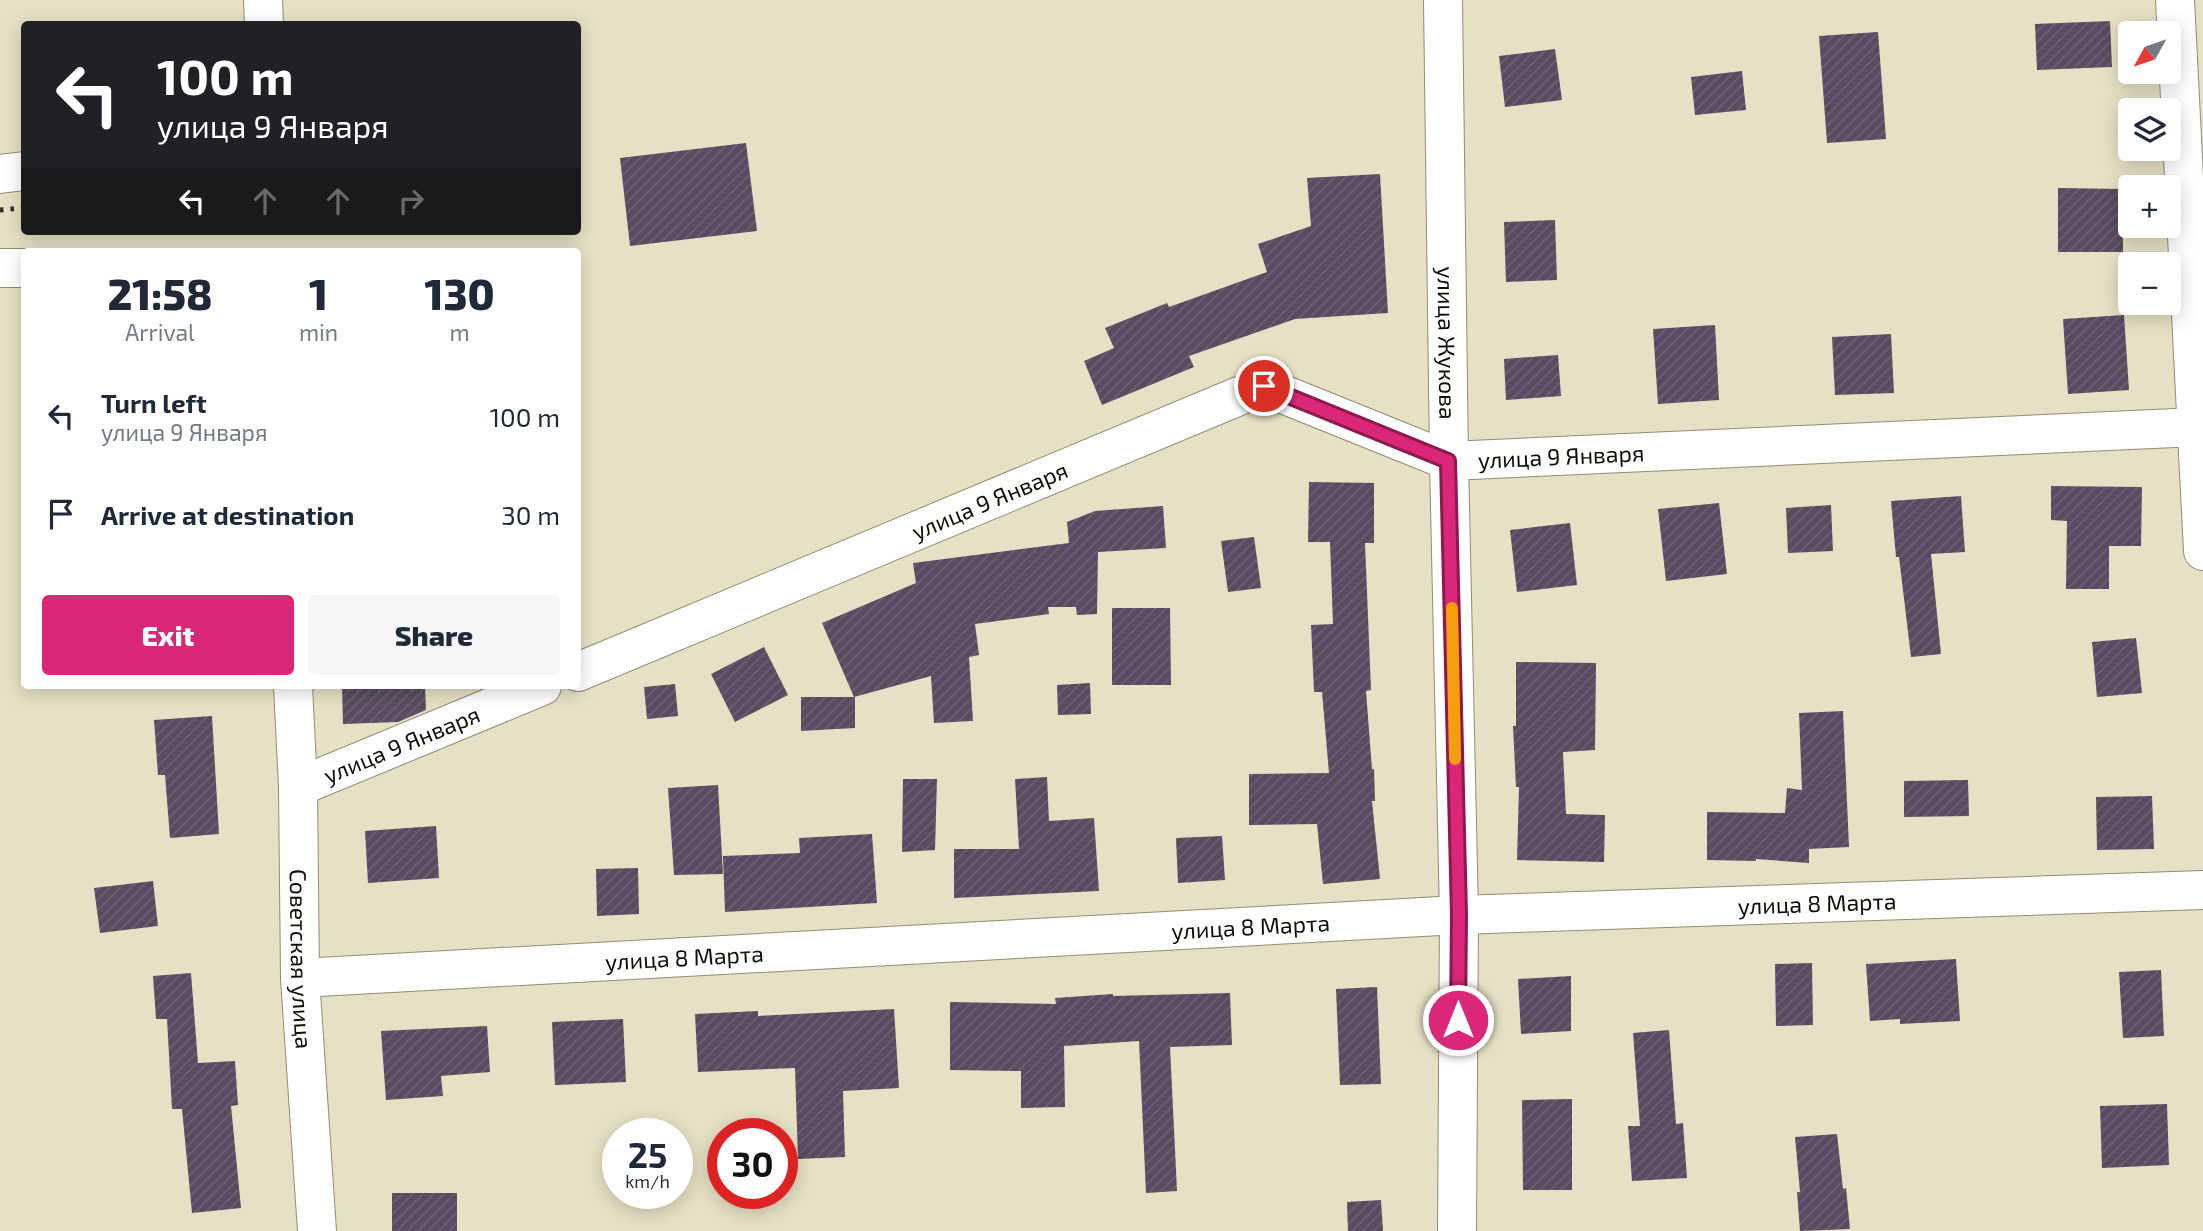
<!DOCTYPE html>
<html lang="en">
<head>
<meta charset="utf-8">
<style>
  :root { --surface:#fff; --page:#f6f6f7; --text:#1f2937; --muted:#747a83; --accent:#db2777 }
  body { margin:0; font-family:"Exo 2",sans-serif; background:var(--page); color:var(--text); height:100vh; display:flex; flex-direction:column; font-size:26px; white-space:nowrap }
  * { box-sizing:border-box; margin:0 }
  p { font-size:23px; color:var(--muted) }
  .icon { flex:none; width:38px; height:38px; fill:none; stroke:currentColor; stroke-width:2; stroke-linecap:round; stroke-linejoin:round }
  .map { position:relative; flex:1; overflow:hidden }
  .details { position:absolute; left:21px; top:248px; width:560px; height:441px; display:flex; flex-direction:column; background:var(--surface); border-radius:7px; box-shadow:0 4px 18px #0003 }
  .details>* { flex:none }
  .hud { position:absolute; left:21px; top:21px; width:560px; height:214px; border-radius:7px; box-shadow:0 4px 18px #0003; background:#202124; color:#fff; overflow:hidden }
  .needle { width:46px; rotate:230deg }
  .tools { position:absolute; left:2118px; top:21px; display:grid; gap:14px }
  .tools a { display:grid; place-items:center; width:63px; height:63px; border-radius:7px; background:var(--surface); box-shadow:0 4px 18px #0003; font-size:35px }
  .speed { position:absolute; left:602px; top:1118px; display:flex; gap:14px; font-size:35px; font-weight:700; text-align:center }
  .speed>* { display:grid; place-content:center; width:91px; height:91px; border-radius:50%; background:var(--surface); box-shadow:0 4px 18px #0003; line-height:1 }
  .speed small { font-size:18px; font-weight:400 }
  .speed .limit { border:10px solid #d22; background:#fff; color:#111 }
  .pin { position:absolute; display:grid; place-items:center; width:60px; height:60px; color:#fff; margin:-30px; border:4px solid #fff; border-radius:50%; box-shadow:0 2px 7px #0007 }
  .me { position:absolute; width:77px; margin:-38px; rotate:0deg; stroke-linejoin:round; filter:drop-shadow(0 0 5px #0008) }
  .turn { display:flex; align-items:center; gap:24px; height:147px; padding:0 21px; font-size:32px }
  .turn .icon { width:91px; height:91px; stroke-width:2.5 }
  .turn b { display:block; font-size:49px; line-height:60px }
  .lanes { display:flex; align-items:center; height:66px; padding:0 21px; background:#0003; justify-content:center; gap:35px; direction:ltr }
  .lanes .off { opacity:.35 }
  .eta { display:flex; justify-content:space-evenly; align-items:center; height:119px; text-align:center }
  .eta b { font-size:42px; font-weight:800; line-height:49px }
  .button { display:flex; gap:14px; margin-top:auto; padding:14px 21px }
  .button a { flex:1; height:80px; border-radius:7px; background:var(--accent); color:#fff; font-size:28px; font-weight:800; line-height:80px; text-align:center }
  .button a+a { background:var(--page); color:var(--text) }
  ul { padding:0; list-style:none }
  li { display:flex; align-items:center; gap:21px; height:98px; padding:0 21px }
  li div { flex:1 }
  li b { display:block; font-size:26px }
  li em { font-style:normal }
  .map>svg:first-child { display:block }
  .building { fill:url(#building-hatch) }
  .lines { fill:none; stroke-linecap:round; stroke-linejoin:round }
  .minor-casing { stroke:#918c73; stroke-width:40 }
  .minor { stroke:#fff; stroke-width:38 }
  .rail { stroke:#302d23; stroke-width:5; stroke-dasharray:3.5 7; stroke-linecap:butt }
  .route-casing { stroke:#8e194d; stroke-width:18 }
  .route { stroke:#db2777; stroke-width:12 }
  .slow { stroke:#f59e0b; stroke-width:12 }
  .labels { text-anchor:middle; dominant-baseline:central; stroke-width:7; stroke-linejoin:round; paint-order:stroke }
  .street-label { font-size:23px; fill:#100e06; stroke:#e6e0c5 }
</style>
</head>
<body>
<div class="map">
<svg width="2203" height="1231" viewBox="0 0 2203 1231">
  <defs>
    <pattern id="building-hatch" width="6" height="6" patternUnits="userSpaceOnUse" patternTransform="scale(1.75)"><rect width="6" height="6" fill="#584c60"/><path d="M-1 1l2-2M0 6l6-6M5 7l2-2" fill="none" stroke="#6b6171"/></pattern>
  </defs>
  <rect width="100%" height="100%" fill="#e6e0c5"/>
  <g class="building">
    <polygon points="2110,21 2112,67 2037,70 2035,24"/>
    <polygon points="1878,32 1886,139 1827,143 1819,36"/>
    <polygon points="1555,49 1562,100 1505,107 1499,56"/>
    <polygon points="1742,71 1746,110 1695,115 1691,77"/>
    <polygon points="746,143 757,231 630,246 620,158"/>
    <polygon points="1380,174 1388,313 1295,319 1189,356 1194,367 1102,405 1084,361 1114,348 1105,328 1167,303 1169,307 1267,272 1258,244 1311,226 1307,178"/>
    <polygon points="2058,188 2123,189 2123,252 2058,252"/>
    <polygon points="1555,220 1557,280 1506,282 1504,222"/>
    <polygon points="2124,315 2129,390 2068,394 2063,319"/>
    <polygon points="1715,325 1719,400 1658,404 1653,329"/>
    <polygon points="1891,334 1894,393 1835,395 1832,337"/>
    <polygon points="1558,355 1561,396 1506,400 1504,359"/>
    <polygon points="1309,482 1374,483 1374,543 1365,543 1371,690 1366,691 1372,769 1374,769 1375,801 1372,801 1380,879 1323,884 1317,824 1249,825 1249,774 1329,773 1322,692 1314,692 1311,625 1333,624 1330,542 1308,542"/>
    <polygon points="2051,486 2142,487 2141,546 2109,546 2109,589 2066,589 2067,521 2051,520"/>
    <polygon points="1961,496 1965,552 1931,554 1941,654 1911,657 1899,557 1896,557 1891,501"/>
    <polygon points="1719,503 1727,574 1666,581 1658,509"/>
    <polygon points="1831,505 1833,551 1788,553 1786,508"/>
    <polygon points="1163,506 1166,548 1098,552 1097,614 1077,615 1076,607 1048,607 1049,614 975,624 979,655 969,657 973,721 934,723 931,676 854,697 822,623 916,583 913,563 1069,543 1067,522 1095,511"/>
    <polygon points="1570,523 1577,585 1517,592 1510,530"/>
    <polygon points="1254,537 1261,588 1228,592 1221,541"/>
    <polygon points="1112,608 1170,608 1171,685 1112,685"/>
    <polygon points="2136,638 2142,693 2097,697 2092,642"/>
    <polygon points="764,647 788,695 735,722 711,674"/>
    <polygon points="1516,662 1596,663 1595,750 1563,752 1566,814 1605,815 1604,862 1517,860 1519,787 1516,787 1513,726 1516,726"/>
    <polygon points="1090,683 1091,714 1058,715 1057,685"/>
    <polygon points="675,684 678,716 647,719 644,687"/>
    <polygon points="342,686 425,686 426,710 398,722 343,724"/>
    <polygon points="801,697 855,697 855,728 801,731"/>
    <polygon points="1843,711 1849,847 1809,849 1809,863 1756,859 1756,861 1707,860 1707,812 1785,813 1787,788 1802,790 1799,713"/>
    <polygon points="212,716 219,834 170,838 165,775 158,775 154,720"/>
    <polygon points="1047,777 1049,821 1094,818 1099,891 954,898 954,849 1019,849 1015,779"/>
    <polygon points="903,779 937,779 935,850 902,852"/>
    <polygon points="1968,780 1969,816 1904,817 1904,781"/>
    <polygon points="718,785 723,874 674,875 668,788"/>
    <polygon points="2152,796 2154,849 2097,850 2096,797"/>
    <polygon points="436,826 439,878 368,883 365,831"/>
    <polygon points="872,834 877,903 725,912 723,856 800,853 799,838"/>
    <polygon points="1222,836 1225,880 1178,883 1176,838"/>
    <polygon points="638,868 639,914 597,916 596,869"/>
    <polygon points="153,881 158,926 100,933 94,888"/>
    <polygon points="1956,959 1960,1021 1900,1024 1900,1019 1870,1021 1866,964"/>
    <polygon points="1812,963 1813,1025 1776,1026 1775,964"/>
    <polygon points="2161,970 2164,1036 2123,1038 2119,972"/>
    <polygon points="191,973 198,1063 235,1061 238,1105 231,1106 241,1208 192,1213 182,1109 172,1109 167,1019 156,1019 153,976"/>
    <polygon points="1571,976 1571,1031 1521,1034 1518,979"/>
    <polygon points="1377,987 1381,1084 1340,1085 1336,989"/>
    <polygon points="1230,993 1232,1045 1170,1047 1177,1191 1146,1193 1139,1041 1064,1046 1065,1107 1021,1108 1021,1071 950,1070 950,1002 1056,1004 1055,998 1113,994 1113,996"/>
    <polygon points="894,1009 899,1088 843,1091 845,1157 798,1159 795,1068 698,1072 695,1014 758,1011 758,1016"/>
    <polygon points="623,1019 626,1082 555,1085 552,1022"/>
    <polygon points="487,1026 490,1072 441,1076 443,1096 386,1100 381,1031"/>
    <polygon points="1669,1030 1676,1124 1683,1123 1687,1178 1632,1181 1628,1126 1640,1126 1633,1033"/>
    <polygon points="1572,1099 1572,1190 1523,1190 1522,1100"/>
    <polygon points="2167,1104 2169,1165 2102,1168 2100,1106"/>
    <polygon points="1837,1134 1843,1189 1846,1188 1850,1229 1800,1231 1797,1192 1800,1192 1795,1137"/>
    <rect x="392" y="1193" width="65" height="38"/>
    <polygon points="1381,1200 1383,1231 1348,1231 1347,1202"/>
  </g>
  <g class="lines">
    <g class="minor-casing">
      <g id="minor">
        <polyline points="263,0 264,24"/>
        <path id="s1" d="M1443 0 1449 461 1459 915 1457 1231"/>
        <polyline points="2175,0 2203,551"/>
        <polyline points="0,174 24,171"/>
        <polyline points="0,268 24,268"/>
        <path id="s2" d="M578 672 1263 386 1449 461 2197 427"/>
        <path id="s3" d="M293 686 298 787 300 978 317 1231"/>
        <path id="s4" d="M298 787 542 686"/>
        <path id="s5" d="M300 978 1459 915 2203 890"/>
      </g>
    </g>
    <use href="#minor" class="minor"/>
    <polyline class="rail" points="0,210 24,208"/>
  </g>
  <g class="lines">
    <g class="route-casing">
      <polyline id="route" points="1264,386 1448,461 1459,915 1458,1020"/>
    </g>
    <use href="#route" class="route"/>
    <polyline class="slow" points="1452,608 1455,759"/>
  </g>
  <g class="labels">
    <g class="street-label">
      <text stroke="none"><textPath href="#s1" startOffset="343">улица Жукова</textPath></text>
      <text stroke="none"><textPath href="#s2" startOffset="1055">улица 9 Января</textPath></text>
      <text stroke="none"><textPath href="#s2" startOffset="446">улица 9 Января</textPath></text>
      <text stroke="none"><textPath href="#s4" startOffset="112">улица 9 Января</textPath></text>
      <text stroke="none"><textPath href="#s5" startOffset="1519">улица 8 Марта</textPath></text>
      <text stroke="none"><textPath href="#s5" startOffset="952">улица 8 Марта</textPath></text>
      <text stroke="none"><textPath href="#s5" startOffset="385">улица 8 Марта</textPath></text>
      <text stroke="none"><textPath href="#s3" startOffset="273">Советская улица</textPath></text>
    </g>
  </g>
</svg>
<div class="tools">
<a><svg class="needle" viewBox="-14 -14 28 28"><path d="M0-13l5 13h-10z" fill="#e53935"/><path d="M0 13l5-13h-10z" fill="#747a83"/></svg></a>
<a><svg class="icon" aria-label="layers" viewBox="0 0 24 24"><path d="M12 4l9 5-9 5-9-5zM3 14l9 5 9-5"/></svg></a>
<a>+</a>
<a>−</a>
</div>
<div class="speed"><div>25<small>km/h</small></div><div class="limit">30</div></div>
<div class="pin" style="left:1264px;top:386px;background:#d93025"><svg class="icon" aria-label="arrive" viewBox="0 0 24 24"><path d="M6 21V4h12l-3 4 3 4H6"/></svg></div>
<svg class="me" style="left:1458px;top:1020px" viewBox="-20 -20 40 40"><circle r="17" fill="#db2777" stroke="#fff" stroke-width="3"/><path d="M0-11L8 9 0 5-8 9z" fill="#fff"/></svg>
<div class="hud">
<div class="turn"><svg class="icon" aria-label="left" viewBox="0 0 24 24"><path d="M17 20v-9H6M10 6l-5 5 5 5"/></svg><div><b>100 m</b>улица 9 Января</div></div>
<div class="lanes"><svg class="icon" aria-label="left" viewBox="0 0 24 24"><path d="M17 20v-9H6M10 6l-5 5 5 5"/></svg><svg class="icon off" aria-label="ahead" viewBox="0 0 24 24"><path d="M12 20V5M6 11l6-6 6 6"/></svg><svg class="icon off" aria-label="ahead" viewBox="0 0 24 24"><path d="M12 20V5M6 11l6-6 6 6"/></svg><svg class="icon off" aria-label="right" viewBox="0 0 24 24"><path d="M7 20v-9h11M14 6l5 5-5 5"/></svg></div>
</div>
<section class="details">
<div class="eta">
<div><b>21:58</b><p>Arrival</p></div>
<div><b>1</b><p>min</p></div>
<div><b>130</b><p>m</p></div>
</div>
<ul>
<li><svg class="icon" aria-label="left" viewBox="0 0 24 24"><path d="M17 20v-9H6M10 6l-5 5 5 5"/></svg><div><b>Turn left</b><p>улица 9 Января</p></div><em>100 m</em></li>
<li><svg class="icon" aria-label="arrive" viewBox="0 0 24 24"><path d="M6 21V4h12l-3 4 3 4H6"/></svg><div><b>Arrive at destination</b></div><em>30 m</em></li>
</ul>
<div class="button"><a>Exit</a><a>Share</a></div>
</section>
</div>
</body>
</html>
